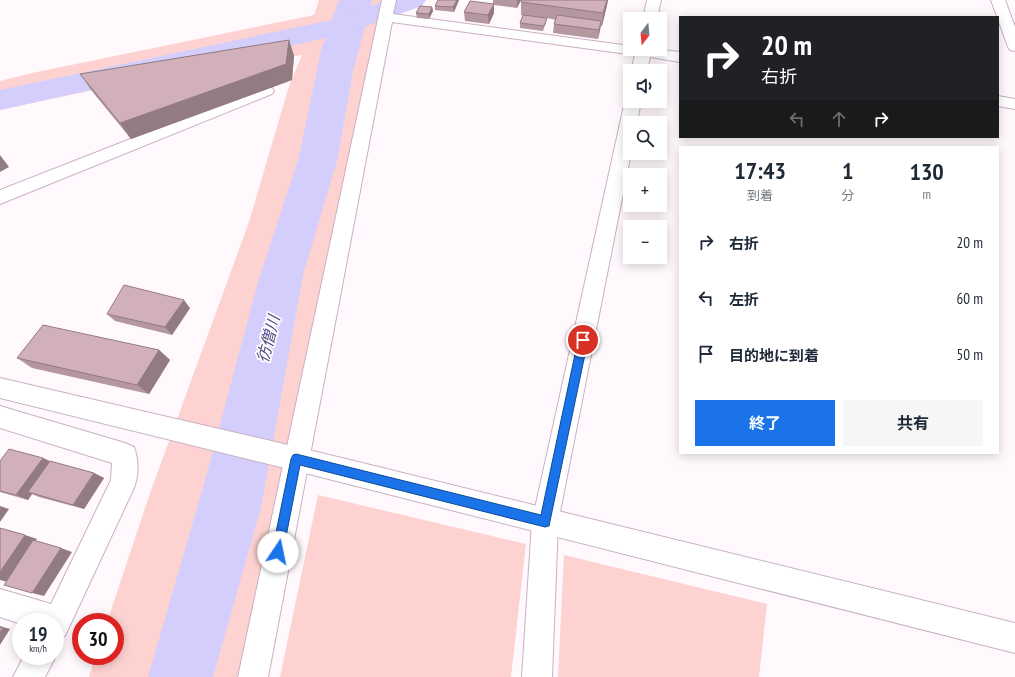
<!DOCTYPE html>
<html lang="ja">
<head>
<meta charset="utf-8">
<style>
  :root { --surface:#fff; --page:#f6f6f7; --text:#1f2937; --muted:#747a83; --accent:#1a73e8 }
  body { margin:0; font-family:"PT Sans Narrow","Noto Sans JP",sans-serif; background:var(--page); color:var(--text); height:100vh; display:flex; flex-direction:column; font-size:15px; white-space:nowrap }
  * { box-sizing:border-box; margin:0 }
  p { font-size:13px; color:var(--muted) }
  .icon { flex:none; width:22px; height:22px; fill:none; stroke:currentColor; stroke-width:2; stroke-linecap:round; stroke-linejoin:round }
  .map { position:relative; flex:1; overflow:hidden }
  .details { position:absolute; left:679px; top:146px; width:320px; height:308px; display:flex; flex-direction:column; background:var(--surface); border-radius:0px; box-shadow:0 2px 10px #0003 }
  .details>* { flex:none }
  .banner { position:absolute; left:679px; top:16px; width:320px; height:122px; border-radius:0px; box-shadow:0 2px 10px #0003; background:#202124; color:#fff; overflow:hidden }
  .needle { width:26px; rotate:196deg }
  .fabs { position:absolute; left:623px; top:12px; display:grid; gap:8px }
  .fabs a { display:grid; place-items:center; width:44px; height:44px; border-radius:0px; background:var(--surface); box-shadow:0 2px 10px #0003; font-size:20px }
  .speed { position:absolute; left:12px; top:613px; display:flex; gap:8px; font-size:20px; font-weight:700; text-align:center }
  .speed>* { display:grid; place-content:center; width:52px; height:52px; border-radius:50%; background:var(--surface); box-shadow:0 2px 10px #0003; line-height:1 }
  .speed small { font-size:10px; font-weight:400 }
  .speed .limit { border:6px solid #d22; background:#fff; color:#111 }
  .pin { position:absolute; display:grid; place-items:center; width:34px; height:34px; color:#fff; margin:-17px; border:2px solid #fff; border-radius:50%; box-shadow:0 1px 4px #0007 }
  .me { position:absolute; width:44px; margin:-22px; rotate:11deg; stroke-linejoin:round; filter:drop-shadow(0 0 3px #0008) }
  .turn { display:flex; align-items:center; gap:14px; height:84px; padding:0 16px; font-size:18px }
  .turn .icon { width:52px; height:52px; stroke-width:2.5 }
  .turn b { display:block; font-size:28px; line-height:34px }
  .lanes { display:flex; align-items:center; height:38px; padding:0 16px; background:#0003; justify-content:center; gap:20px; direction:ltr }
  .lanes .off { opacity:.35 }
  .eta { display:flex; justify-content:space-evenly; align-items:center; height:68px; text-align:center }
  .eta b { font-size:24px; font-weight:700; line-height:28px }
  .button { display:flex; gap:8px; margin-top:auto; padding:8px 16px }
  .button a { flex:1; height:46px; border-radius:0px; background:var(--accent); color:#fff; font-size:16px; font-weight:700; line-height:46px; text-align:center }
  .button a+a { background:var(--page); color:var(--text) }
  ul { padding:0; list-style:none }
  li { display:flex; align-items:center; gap:12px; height:56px; padding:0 16px }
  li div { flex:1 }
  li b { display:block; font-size:15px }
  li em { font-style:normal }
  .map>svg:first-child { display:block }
  .green { fill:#fdd2d0 }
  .water { fill:#d4cefd }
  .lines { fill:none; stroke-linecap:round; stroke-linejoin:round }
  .river { fill:#d4cefd; fill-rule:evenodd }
  .minor-casing { stroke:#cbafc3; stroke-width:2 }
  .tertiary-casing { stroke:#cbafc3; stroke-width:2 }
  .minor { fill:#fff; fill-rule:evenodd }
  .tertiary { fill:#fff; fill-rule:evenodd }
  .wall { fill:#b597a0 }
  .shaded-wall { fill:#937b82 }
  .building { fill:#d2b0ba; stroke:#937b82 }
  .route { fill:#1a73e8; stroke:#114b97 }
  .labels { text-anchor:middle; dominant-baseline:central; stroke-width:3.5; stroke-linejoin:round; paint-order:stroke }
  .water-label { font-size:16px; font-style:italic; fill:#544984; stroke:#fff }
</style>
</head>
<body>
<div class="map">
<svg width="1015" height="677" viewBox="0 0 1015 677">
  <rect width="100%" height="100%" fill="#fff9fd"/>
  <g class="green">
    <polygon points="319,0 390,0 339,199 303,427 252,677 89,677 96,656 115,656 115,622 107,622 149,496 249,222 289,86 302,55 126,83 0,110 0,81 32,73 314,15"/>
    <polygon points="318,495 526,544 511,677 280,677"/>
    <polygon points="564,555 767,604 759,677 558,677"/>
  </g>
  <polygon class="water" points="339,0 372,0 353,71 337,161 303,275 261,507 213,677 148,677 206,477 258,282 299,157 321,50"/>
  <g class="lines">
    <polygon class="river" points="387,0 426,0 422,6 344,34 0,110 0,90 336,19"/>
    <g class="minor-casing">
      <g id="minor">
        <polygon points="382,0 396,0 393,14 630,46 630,49 655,49 680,52 680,62 650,57 647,71 631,71 635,55 392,22 268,677 238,677"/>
        <polygon points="647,0 661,0 657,19 643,19"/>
        <polygon points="991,0 1005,0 1015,27 1015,51 1010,50 1008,47"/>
        <polygon points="266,86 272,88 274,91 272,94 0,204 0,190"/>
        <polygon points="998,96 1015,99 1015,109 998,106"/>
        <polygon points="627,97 630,97 630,101 641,101 637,123 630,123 631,153 558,522 552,677 522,677 532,522 625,101"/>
        <path d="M0 406 125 443 134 447C139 460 139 477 133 490L65 636 55 640V622H21V624L0 617V589L51 604 111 480 112 463 0 428Z"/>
        <polygon points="55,654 56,656 45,677 13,677 24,656 55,656"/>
      </g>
    </g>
    <g class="tertiary-casing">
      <polygon id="tertiary" points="0,378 297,447 1015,623 1015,653 297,471 0,398"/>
    </g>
    <use href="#minor" class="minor"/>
    <use href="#tertiary" class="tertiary"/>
  </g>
  <g class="wall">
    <polygon points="459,0 454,12 435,10 435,6"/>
    <polygon points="493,0 521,0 517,8 494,5 494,13 489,24 465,21 464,12 493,4"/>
    <polygon points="522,0 608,0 607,5 602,26 601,26 598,39 553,33 554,24 556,20 547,18 546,22 543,31 520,28 520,23 523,15 521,15 521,2"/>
    <polygon points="432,7 433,11 429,19 417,18 416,13"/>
    <polygon points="289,40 294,56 292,80 131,139 91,90 80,74"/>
    <polygon points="190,308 172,335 115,321 107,314"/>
    <polygon points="159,350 170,360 149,394 32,368 17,358"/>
    <polygon points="43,458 51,462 94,473 104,478 84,509 39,497 32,494 28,500 0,492 0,461"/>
  </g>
  <g class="shaded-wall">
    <polygon points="457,0 459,0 454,12 453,7"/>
    <polygon points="517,0 521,0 517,8"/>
    <polygon points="607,0 608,0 607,5 602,26 603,13"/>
    <polygon points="494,4 494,13 489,24 488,15"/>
    <polygon points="432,7 433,11 429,19 429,14"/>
    <polygon points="601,21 600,30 598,39 599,30"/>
    <polygon points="289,40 294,56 292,80 131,139 120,123"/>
    <polygon points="0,155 9,167 0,172"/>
    <polygon points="184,300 190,308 172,335 165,327"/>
    <polygon points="159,350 170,360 149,394 137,385"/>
    <polygon points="43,458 54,463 28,492 32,494 28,500 16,495"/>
    <polygon points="94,473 104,478 84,509 73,505"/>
    <polygon points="0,506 9,509 0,522"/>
    <polygon points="25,535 37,539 8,582 0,580 0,572"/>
    <polygon points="61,548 72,552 44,596 32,593"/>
    <polygon points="0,626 10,629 0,645"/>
  </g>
  <g class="building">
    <polygon points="438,0 457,0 453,7 435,6"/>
    <polygon points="522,0 607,0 603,13 521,2"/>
    <polygon points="470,1 494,4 488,15 464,12"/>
    <polygon points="420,6 432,7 429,14 416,13"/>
    <polygon points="523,15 547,18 544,26 520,23"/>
    <polygon points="557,15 601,21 599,30 554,24"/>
    <polygon points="289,40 286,64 120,123 80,74"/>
    <polygon points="124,285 184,300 165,327 107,314"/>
    <polygon points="43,325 159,350 137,385 17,358"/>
    <polygon points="9,449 43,458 16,495 0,491 0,461"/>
    <polygon points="50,461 94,473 73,505 28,492"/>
    <polygon points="0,528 25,535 0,572"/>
    <polygon points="33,540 61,548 32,593 4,585"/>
    <polygon points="0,627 3,628 0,633"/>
  </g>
  <polygon class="route" points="583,336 586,337 588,340 549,526 545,527 300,465 283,552 282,556 278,558 274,556 272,552 291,459 293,455 296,454 541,515 578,340 580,337"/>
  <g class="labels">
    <g class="water-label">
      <text transform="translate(268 339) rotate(-75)">彷僧川</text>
    </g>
  </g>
</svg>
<div class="fabs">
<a><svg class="needle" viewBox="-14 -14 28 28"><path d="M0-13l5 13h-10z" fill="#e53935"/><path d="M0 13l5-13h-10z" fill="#747a83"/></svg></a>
<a><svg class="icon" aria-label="sound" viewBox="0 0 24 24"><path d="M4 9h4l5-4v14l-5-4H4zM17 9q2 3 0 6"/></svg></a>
<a><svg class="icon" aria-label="search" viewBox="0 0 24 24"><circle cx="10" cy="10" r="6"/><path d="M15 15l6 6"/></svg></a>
<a>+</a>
<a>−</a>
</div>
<div class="speed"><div>19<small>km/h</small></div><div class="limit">30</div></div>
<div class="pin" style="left:583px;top:340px;background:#d93025"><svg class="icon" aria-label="arrive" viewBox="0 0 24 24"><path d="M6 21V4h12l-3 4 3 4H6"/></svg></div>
<svg class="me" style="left:278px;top:552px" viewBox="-20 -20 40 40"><circle r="19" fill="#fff"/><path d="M0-13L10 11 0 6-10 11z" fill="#1a73e8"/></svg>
<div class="banner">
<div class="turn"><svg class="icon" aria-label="right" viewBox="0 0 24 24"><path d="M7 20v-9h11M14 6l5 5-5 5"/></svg><div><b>20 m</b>右折</div></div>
<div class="lanes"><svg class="icon off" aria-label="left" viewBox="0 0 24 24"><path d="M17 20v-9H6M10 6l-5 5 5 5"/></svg><svg class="icon off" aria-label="ahead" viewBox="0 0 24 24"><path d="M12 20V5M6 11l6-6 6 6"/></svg><svg class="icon" aria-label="right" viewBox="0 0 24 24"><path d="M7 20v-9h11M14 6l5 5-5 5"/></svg></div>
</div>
<section class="details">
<div class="eta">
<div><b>17:43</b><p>到着</p></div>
<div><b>1</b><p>分</p></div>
<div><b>130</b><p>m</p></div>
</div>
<ul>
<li><svg class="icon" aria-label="right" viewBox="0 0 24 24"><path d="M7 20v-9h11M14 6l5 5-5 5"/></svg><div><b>右折</b></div><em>20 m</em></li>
<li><svg class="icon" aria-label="left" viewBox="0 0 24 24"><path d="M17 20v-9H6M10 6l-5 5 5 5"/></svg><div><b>左折</b></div><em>60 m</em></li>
<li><svg class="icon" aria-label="arrive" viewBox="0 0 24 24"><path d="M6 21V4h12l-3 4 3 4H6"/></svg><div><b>目的地に到着</b></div><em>50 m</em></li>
</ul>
<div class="button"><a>終了</a><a>共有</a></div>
</section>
</div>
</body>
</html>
